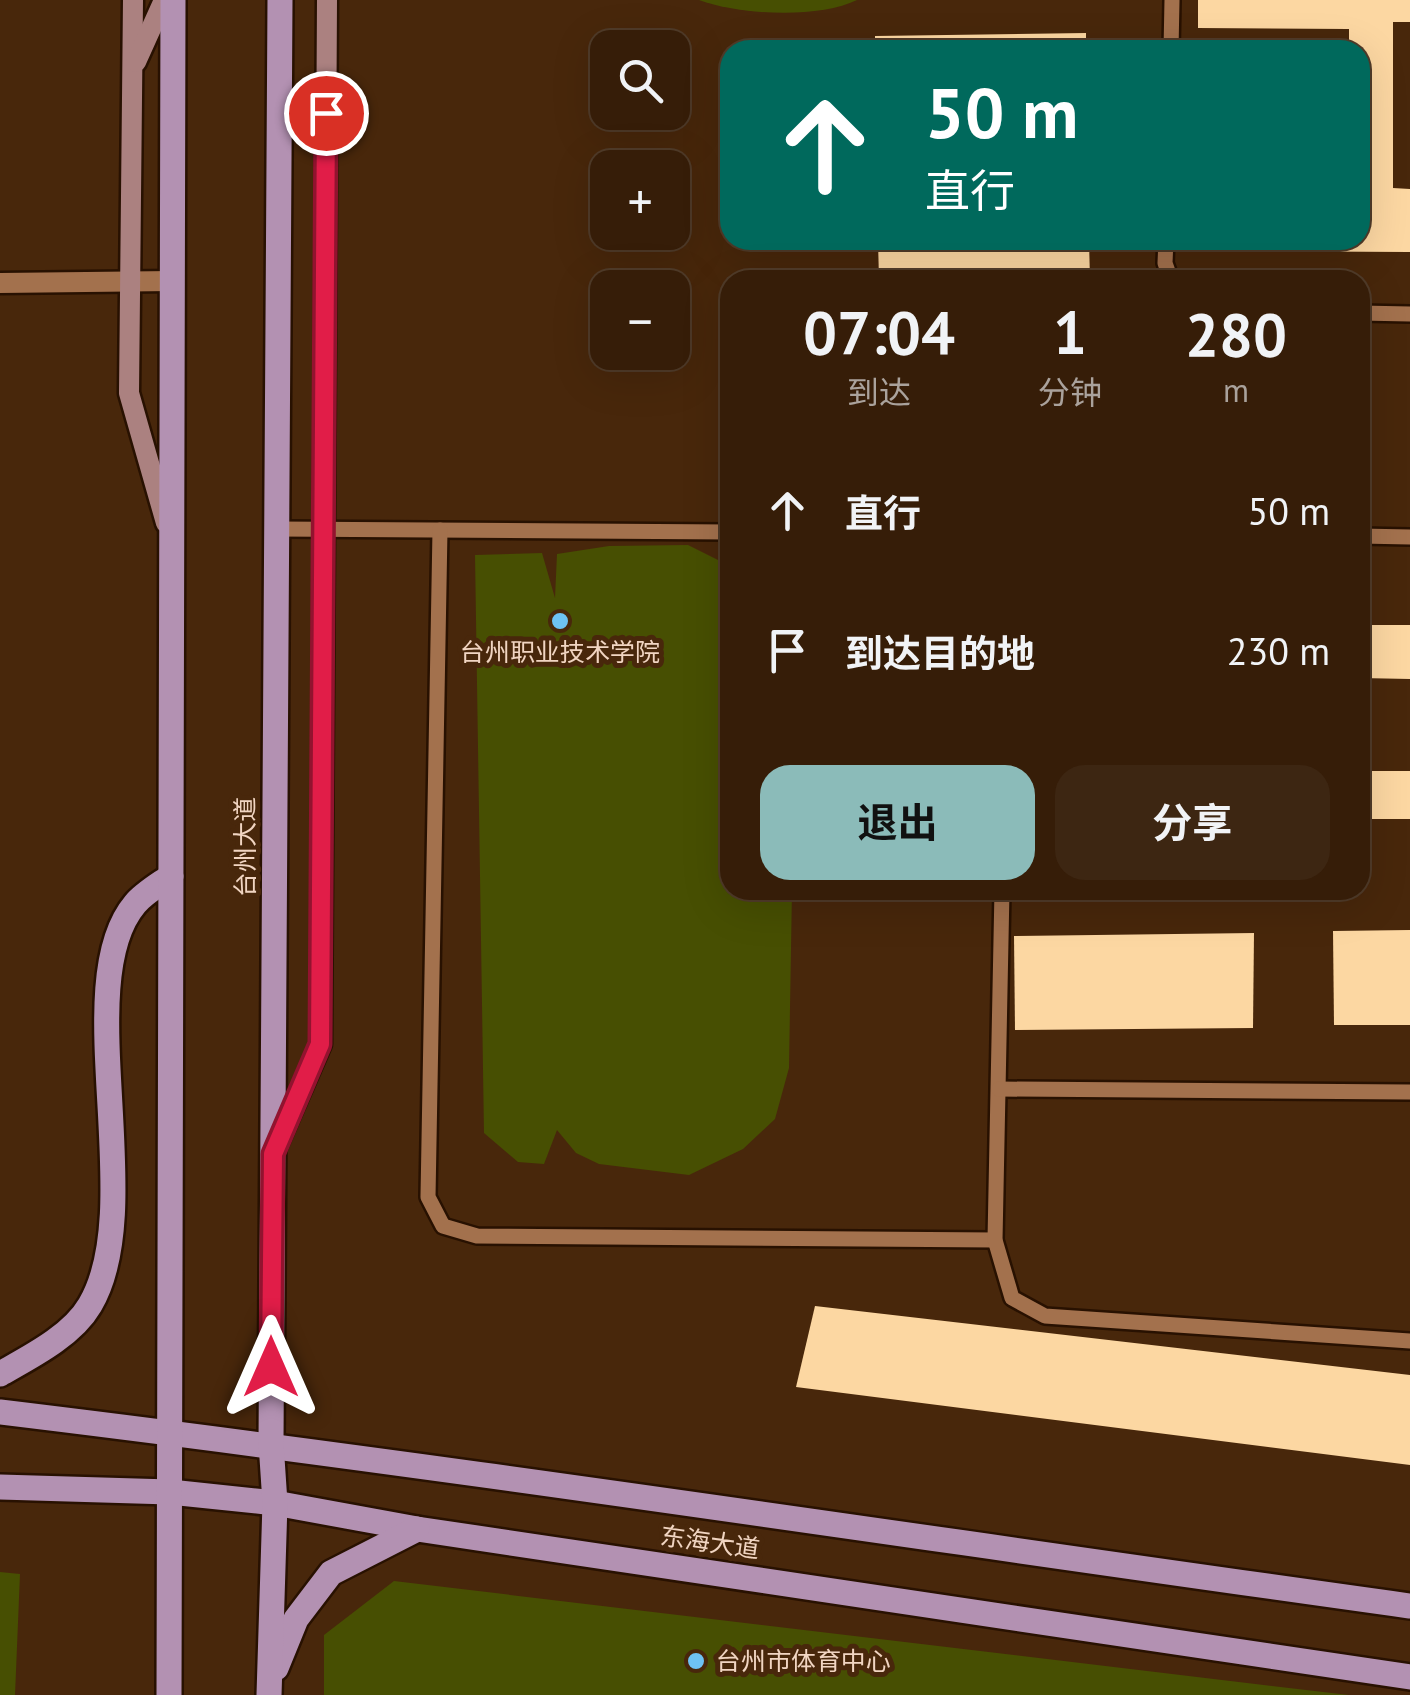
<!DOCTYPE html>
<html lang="zh">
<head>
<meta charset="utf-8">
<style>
  :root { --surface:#361d08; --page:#3d2612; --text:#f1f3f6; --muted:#aaa29c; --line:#503b29; --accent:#8bbbb9 }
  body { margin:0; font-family:"PT Sans","Noto Sans SC",sans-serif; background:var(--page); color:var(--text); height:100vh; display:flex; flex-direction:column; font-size:38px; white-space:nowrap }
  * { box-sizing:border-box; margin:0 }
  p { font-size:32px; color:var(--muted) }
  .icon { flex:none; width:55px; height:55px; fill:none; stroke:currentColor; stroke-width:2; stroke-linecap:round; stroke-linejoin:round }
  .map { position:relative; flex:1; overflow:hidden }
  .sheet { position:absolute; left:720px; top:270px; width:650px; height:630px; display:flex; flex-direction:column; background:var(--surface); border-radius:30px; box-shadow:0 10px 40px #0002,0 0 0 2px var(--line) }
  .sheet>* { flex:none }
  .banner { position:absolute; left:720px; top:40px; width:650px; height:210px; border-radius:30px; box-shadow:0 10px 40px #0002,0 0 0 2px var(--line); background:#00695c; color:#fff; overflow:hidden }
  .fabs { position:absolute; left:590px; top:30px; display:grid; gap:20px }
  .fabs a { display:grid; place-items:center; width:100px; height:100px; border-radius:20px; background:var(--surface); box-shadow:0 10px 40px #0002,0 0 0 2px var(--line); font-size:50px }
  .pin { position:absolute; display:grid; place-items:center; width:85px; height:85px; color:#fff; margin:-42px; border:5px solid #fff; border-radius:50%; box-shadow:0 2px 10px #0007 }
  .me { position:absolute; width:110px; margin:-55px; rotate:0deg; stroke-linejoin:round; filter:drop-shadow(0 0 8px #0008) }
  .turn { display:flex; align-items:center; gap:35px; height:210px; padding:0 40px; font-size:45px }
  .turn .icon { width:130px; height:130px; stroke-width:2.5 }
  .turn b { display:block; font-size:70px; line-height:85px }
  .eta { display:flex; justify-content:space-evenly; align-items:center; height:170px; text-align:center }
  .eta b { font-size:60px; font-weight:700; line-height:70px }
  .primary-button { display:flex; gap:20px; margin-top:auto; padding:20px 40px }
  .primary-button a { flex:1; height:115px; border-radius:30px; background:var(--accent); color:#111; font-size:40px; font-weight:700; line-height:115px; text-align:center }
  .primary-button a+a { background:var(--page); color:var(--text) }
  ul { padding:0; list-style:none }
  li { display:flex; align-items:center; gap:30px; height:140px; padding:0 40px }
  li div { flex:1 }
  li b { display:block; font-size:38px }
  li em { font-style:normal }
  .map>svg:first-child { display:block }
  .green { fill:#474f02 }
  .building { fill:#fcd7a2 }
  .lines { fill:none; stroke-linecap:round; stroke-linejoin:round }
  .service-casing { stroke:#281101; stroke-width:20 }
  .minor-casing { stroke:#281101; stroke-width:25 }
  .secondary-casing { stroke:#281101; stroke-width:25 }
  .primary-casing { stroke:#281101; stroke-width:30 }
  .service { stroke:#a3714d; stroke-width:15 }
  .minor { stroke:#a3714d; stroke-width:20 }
  .secondary { stroke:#ab8180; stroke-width:20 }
  .primary { stroke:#b391b2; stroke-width:25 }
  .route-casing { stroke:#92132f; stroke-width:25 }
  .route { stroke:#e11d48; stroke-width:18 }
  .poi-dot { fill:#6ec2f3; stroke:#48270b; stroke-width:4 }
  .labels { text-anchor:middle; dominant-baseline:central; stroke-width:10; stroke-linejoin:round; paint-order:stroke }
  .poi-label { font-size:25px; fill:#f1d5c2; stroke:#48270b }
  .street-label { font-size:25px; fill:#f1d5c2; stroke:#48270b }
</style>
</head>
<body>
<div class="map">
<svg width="1410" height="1695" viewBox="0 0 1410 1695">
  <rect width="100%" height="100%" fill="#48270b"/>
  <g class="green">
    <path d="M699 0H857C819 19 739 15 699 0Z"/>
    <polygon points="688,545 730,566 730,890 792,890 789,1068 775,1119 743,1149 689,1175 599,1164 576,1153 557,1130 544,1164 518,1162 484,1133 475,555 542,553 555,598 557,554 609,546"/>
    <polygon points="0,1572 20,1574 15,1695 0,1695"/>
    <polygon points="394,1581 1289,1688 1349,1695 324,1695 324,1635"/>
  </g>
  <g class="building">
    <polygon points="1198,0 1410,0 1410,22 1393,22 1393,188 1410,189 1410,252 1207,251 1207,240 1360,240 1360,50 1349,50 1349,29 1198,28"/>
    <polygon points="1086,33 1086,50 875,50 875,36"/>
    <polygon points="878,240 1089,240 1090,280 879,280"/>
    <polygon points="1360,625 1410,625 1410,679 1360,678"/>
    <rect x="1361" y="771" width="49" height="48"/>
    <polygon points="1410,930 1410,1025 1334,1025 1333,931"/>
    <polygon points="1254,933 1253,1028 1015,1030 1014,936"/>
    <polygon points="815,1306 1410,1375 1410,1465 796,1387"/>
  </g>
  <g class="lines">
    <g class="service-casing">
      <g id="service">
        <polyline points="1171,50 1172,0"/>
        <polyline points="1166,240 1165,263 1171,280"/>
        <polyline points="1360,313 1410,314"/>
        <polyline points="277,529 730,532"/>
        <polyline points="440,530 428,1197 443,1226 477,1236 995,1240"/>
        <polyline points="1360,536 1410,537"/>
        <polyline points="1002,890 995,1240 1012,1298 1045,1316 1410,1341"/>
        <polyline points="999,1089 1410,1092"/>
      </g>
    </g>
    <g class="minor-casing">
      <polyline id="minor" points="0,283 172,281"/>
    </g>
    <g class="secondary-casing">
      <g id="secondary">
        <polyline points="133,0 129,393 166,523"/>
        <polyline points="136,62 164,0"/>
        <polyline points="276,1147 321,1044 327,0"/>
      </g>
    </g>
    <g class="primary-casing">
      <g id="primary">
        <path d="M0 1374C30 1357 72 1336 90 1305 149 1206 68 983 135 904 144 893 160 884 171 876"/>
        <path d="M0 1412C471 1469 940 1541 1410 1606"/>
        <polyline points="0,1487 170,1492 275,1503 417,1529 1410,1677"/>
        <polyline points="276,1668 296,1619 331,1573 417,1529"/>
        <polyline points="169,1695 173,0"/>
        <polyline points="269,1695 275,1503 271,1443 280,0"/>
      </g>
    </g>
    <use href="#service" class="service"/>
    <use href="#minor" class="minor"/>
    <use href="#secondary" class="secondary"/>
    <use href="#primary" class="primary"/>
  </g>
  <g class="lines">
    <g class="route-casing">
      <polyline id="route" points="271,1367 273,1154 320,1044 326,113"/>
    </g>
    <use href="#route" class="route"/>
  </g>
  <g class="poi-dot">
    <circle cx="560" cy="621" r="10"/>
    <circle cx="696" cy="1661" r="10"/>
  </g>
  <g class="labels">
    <g class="poi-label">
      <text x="560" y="652">台州职业技术学院</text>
      <text x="716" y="1661" text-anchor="start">台州市体育中心</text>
    </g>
    <g class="street-label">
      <text transform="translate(245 847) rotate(-90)">台州大道</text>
      <text transform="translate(710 1542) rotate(8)">东海大道</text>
    </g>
  </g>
</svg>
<div class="fabs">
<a><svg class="icon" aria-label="search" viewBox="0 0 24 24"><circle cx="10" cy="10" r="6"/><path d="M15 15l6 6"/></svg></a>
<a>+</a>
<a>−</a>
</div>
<div class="pin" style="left:326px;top:113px;background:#d93025"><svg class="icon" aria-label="arrive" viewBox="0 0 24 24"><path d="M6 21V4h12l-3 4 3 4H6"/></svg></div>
<svg class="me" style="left:271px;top:1367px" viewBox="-20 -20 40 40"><path d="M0-17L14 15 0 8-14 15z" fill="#e11d48" stroke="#fff" stroke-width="4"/></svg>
<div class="banner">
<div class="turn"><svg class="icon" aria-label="ahead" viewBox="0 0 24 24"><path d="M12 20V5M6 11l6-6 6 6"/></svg><div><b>50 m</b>直行</div></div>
</div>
<section class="sheet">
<div class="eta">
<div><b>07:04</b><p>到达</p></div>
<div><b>1</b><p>分钟</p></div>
<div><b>280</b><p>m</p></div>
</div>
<ul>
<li><svg class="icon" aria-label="ahead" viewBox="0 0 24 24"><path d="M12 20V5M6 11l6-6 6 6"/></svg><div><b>直行</b></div><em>50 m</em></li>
<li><svg class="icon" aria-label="arrive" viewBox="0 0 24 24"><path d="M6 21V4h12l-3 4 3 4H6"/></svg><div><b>到达目的地</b></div><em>230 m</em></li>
</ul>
<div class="primary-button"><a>退出</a><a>分享</a></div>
</section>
</div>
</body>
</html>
